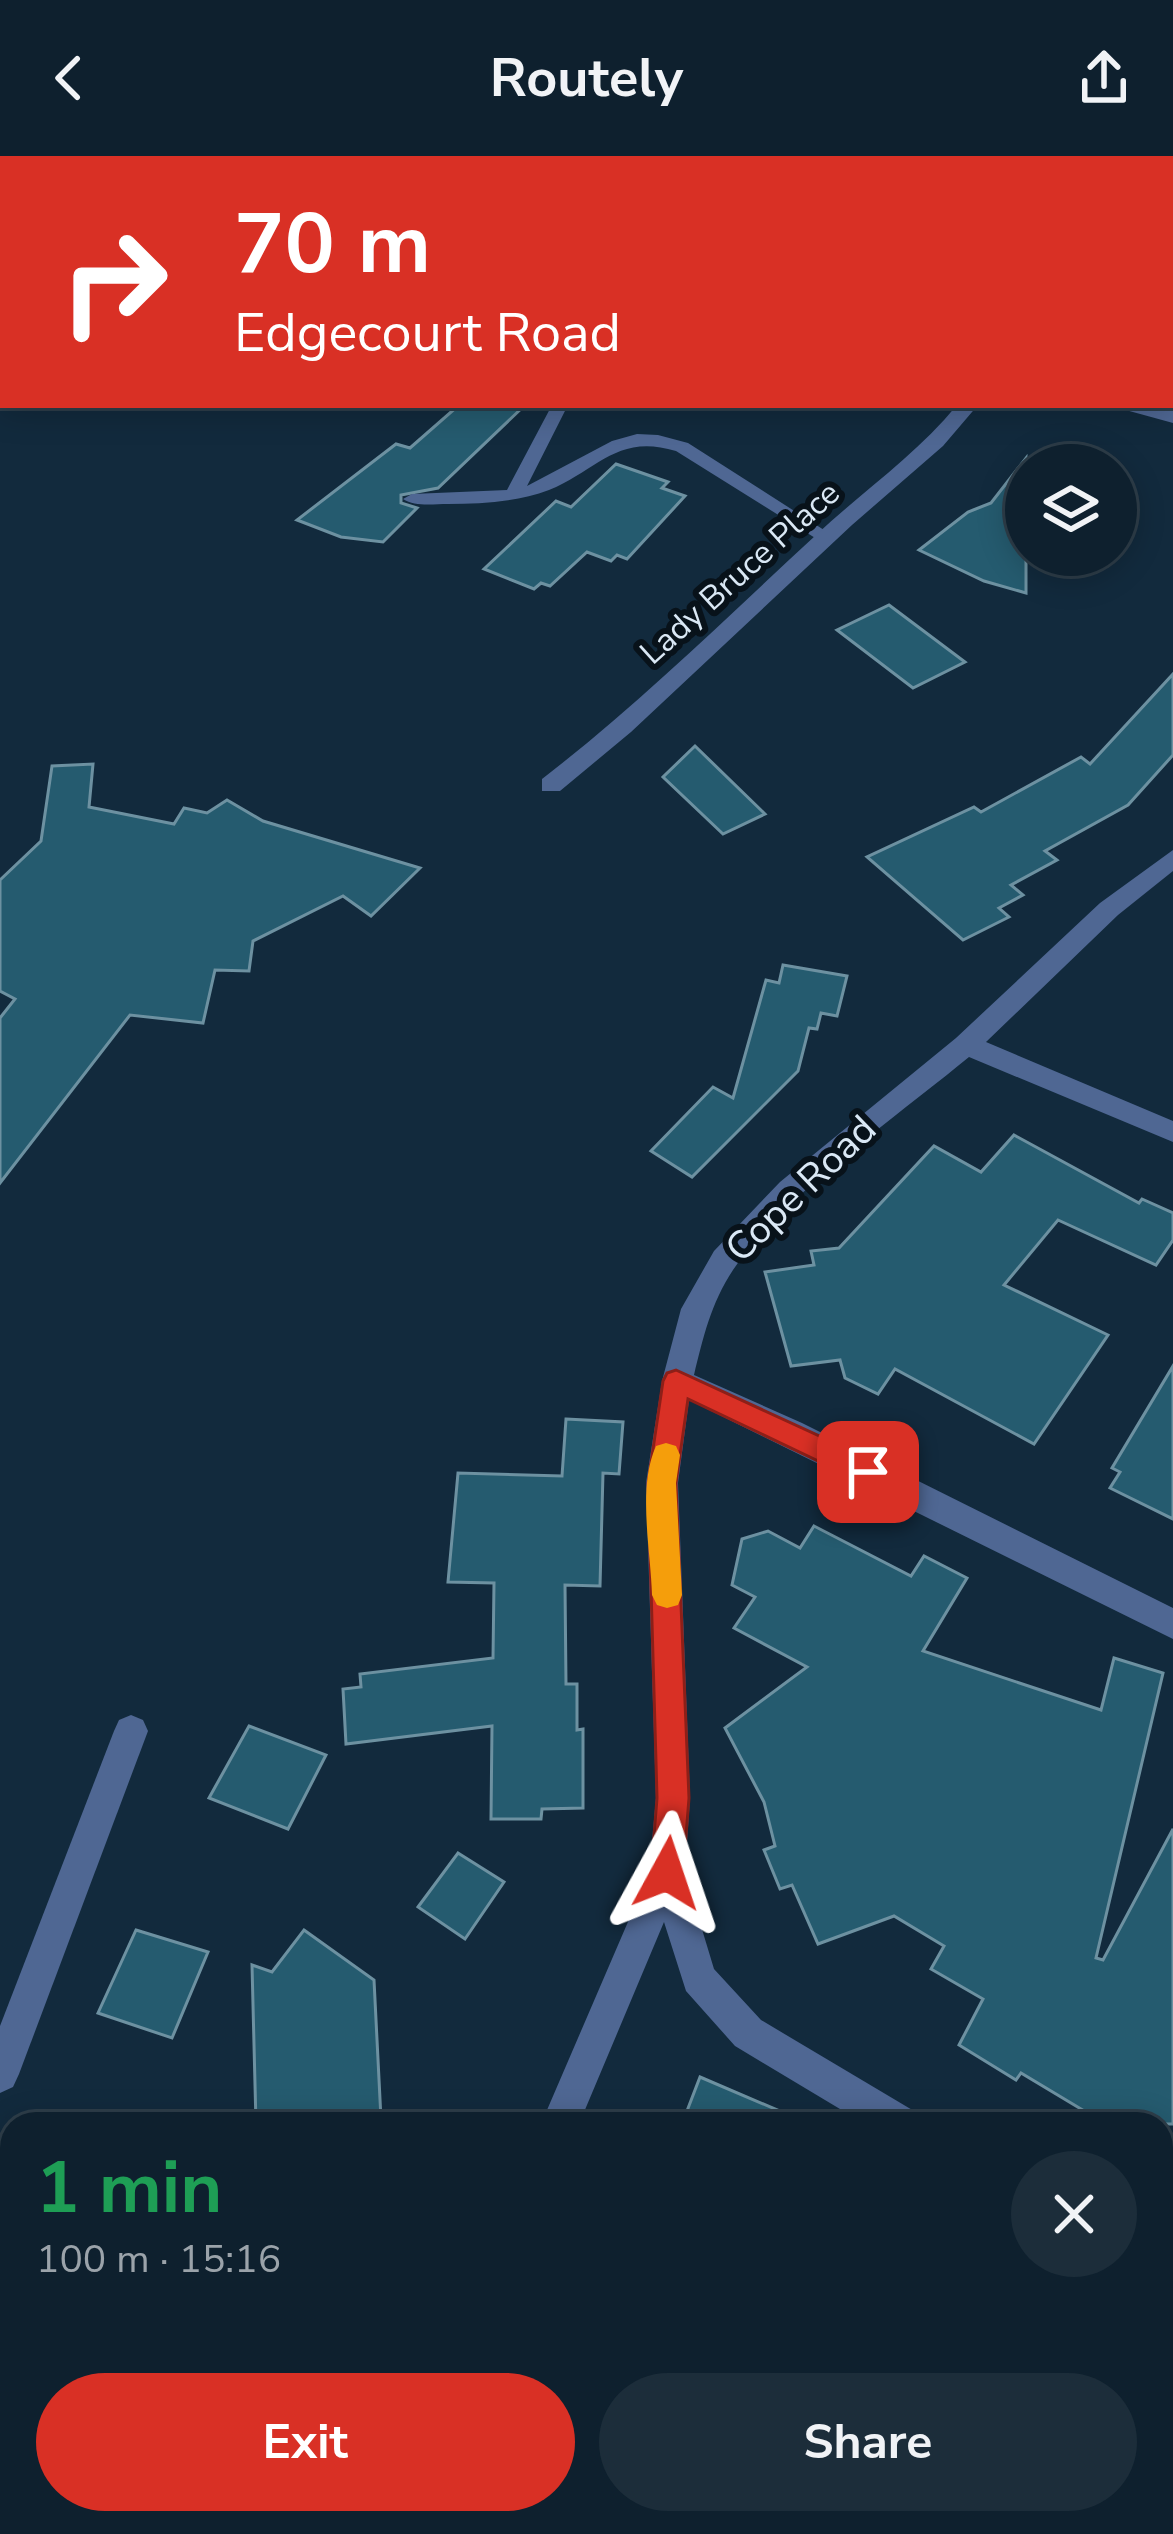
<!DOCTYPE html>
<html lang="en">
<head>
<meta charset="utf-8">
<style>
  :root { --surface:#0e202e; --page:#1c2d3a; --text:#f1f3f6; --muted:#9ba3aa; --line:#2e3e4a; --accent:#d93025 }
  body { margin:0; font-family:"Nunito Sans",sans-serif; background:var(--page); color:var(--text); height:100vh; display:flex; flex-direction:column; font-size:45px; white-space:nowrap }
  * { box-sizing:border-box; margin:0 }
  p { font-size:39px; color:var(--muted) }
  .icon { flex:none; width:66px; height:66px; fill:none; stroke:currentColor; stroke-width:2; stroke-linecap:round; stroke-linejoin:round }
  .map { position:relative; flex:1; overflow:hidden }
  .side { position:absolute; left:0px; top:1956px; width:1173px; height:423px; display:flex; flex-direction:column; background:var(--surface); border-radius:36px 36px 0 0; box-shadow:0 6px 30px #0003,0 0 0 3px var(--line) }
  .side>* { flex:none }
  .banner { position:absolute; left:0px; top:0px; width:1173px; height:252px; box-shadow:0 6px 30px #0003,0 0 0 3px var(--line); background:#d93025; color:#fff; overflow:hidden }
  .buttons { position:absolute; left:1005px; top:288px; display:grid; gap:24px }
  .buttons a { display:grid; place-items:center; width:132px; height:132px; border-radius:50%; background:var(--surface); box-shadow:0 6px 30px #0003,0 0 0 3px var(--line); font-size:60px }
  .pin { position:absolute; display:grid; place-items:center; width:102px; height:102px; color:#fff; margin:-51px; border-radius:24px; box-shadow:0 6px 18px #0006 }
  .me { position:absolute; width:132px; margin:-66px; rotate:5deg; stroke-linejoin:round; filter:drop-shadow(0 0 9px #0008) }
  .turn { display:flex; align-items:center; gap:42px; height:252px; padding:0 36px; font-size:54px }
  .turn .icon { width:156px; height:156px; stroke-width:2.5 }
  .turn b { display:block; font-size:84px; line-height:102px }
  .round { display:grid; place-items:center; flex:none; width:126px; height:126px; border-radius:63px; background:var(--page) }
  .overview { display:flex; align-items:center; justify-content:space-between; height:204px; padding:0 36px }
  h1 { font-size:72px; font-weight:700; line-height:90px; color:#1e9e55 }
  .button { display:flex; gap:24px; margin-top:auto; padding:24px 36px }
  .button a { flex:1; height:138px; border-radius:72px; background:var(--accent); color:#fff; font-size:48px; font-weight:700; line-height:138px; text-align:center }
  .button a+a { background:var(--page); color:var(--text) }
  header { display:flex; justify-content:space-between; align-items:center; height:156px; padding:0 36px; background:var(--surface); font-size:54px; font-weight:700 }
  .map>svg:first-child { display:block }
  .building { fill:#255b6f; stroke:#6d91a1; stroke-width:3 }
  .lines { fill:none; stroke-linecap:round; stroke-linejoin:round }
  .lane { fill:#4f6793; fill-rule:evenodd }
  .street { fill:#4f6793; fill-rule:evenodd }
  .route { fill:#d93025; stroke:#8d1f18; stroke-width:3 }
  .slow { fill:#f59e0b }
  .labels { text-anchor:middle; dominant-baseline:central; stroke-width:12; stroke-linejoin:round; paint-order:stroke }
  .far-street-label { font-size:33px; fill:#dae8f5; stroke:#08121a }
  .street-label { font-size:39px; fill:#dae8f5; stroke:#08121a }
</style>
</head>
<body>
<header><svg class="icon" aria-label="back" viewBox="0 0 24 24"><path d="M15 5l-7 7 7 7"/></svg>Routely<svg class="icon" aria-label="share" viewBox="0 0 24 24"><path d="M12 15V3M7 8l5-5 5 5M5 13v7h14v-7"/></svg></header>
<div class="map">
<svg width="1173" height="2378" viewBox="0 0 1173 2378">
  <rect width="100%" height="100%" fill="#122a3d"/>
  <g class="building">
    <polygon points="459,249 525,249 438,332 401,339 401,347 417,352 383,386 341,381 297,364 396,288 410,292"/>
    <polygon points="1026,302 1026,437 984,425 919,394 968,356 991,347"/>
    <polygon points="616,308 668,326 662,332 685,340 627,403 617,399 611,405 587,396 550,430 541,427 534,433 484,413 556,345 571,351"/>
    <polygon points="889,449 965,506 913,532 837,474"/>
    <polygon points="1173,518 1173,599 1128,649 1045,695 1057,704 1011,729 1023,739 999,752 1009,761 963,784 867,701 974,651 981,656 1081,601 1090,608"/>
    <polygon points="695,590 765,658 723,678 663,621"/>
    <polygon points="93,608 89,651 174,668 184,652 207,657 227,644 263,665 420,712 371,760 343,740 253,785 249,815 215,814 203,867 130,859 0,1027 0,862 15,843 0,835 0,724 41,685 52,610"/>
    <polygon points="783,809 847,820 837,860 821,857 817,873 809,872 798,915 692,1021 651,995 713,931 733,942 766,824 779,827"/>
    <polygon points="1014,979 1139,1047 1142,1043 1173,1057 1173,1084 1156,1109 1058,1064 1004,1129 1108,1179 1034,1288 895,1213 878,1238 845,1222 840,1204 791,1210 765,1116 814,1109 811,1095 839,1092 934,990 981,1016"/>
    <polygon points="1173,1210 1173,1363 1110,1332 1120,1316 1112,1312"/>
    <polygon points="566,1263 623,1266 619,1318 603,1317 600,1430 565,1429 566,1528 577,1528 577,1574 583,1573 583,1652 542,1653 541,1663 491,1663 492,1570 346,1588 343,1533 361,1531 360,1518 493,1502 494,1427 448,1426 458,1317 562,1320"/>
    <polygon points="814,1370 911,1420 924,1400 967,1422 923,1495 1101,1554 1114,1502 1163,1517 1096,1802 1103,1804 1173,1673 1173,1968 1106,1968 1021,1917 1016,1924 959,1889 983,1843 931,1813 944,1790 894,1760 818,1788 792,1729 780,1733 764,1694 775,1690 764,1646 725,1572 807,1511 734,1472 755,1441 732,1429 742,1383 768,1375 800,1392"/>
    <polygon points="249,1570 326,1599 288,1673 209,1642"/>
    <polygon points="458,1697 504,1726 465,1783 418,1751"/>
    <polygon points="136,1774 208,1796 172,1882 98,1857"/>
    <polygon points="304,1774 374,1824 381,1963 256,1968 252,1809 272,1816"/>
    <polygon points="700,1921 810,1968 682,1968"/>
  </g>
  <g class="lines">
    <path class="lane" d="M552 249H568L527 330 612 285 637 278 658 279 688 287 835 381 820 385 676 295C617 277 598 314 549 334 517 346 482 348 448 348 433 348 415 351 403 343L412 338 507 334Z"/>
    <g class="street">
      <polygon points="215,0 235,0 237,3 217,3"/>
      <polygon points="518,0 537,0 516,3"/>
      <polygon points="1044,0 1062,0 1063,3 1045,3"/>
      <rect x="0" y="137" width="3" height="12"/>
      <path d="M957 249H978L943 290 852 369 631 576 560 635H542V623C639 548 726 462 816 379 863 335 916 299 957 249Z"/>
      <polygon points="1119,249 1173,255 1173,267 1122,253"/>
      <path d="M1173 694V715L1118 759 986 886 1173 965V986L969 901C900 958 780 1042 733 1114 711 1147 703 1182 694 1219L802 1267 1173 1452V1483L689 1244 678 1327 690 1642 685 1717 714 1813 761 1864 914 1955 920 1968H865L735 1890 686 1835 664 1766 579 1968H541L649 1717 656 1642 646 1327 662 1225 681 1153 714 1095 780 1026 956 882 1100 747Z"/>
      <polygon points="131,1559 143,1564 148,1575 19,1918 13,1931 0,1937 0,1870 114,1575 119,1564"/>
      <polygon points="1161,2108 1173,2113 1173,2155 1161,2150"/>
      <polygon points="12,2334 12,2367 28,2367 0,2378 0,2339"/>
    </g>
  </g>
  <polygon class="route" points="676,1214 878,1307 882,1316 878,1324 858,1324 688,1243 676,1327 689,1642 683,1717 678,1727 667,1732 656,1727 651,1717 657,1642 648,1327 663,1225 667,1217"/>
  <path class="slow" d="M666 1287 676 1290 680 1299 676 1327 682 1439 678 1449 667 1452 657 1449 652 1439C651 1395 637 1332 656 1290Z"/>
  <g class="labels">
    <g class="far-street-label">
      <text transform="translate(740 417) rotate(-42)">Lady Bruce Place</text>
    </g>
    <g class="street-label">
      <text transform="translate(801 1033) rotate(-44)">Cope Road</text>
    </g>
  </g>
</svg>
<div class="buttons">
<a><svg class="icon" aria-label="layers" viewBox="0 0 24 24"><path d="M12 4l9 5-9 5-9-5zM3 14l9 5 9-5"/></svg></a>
</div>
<div class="pin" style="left:868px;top:1316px;background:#d93025"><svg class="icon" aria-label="arrive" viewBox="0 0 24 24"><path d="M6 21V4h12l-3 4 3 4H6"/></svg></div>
<svg class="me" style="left:667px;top:1717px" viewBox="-20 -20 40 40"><path d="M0-17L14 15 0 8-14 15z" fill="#d93025" stroke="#fff" stroke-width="4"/></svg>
<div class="banner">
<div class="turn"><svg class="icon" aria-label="right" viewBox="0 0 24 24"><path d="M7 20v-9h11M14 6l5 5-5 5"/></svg><div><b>70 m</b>Edgecourt Road</div></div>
</div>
<section class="side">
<div class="overview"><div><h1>1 min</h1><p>100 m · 15:16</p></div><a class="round"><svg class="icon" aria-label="close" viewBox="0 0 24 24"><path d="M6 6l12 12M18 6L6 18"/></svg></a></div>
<div class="button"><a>Exit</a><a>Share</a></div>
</section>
</div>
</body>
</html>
